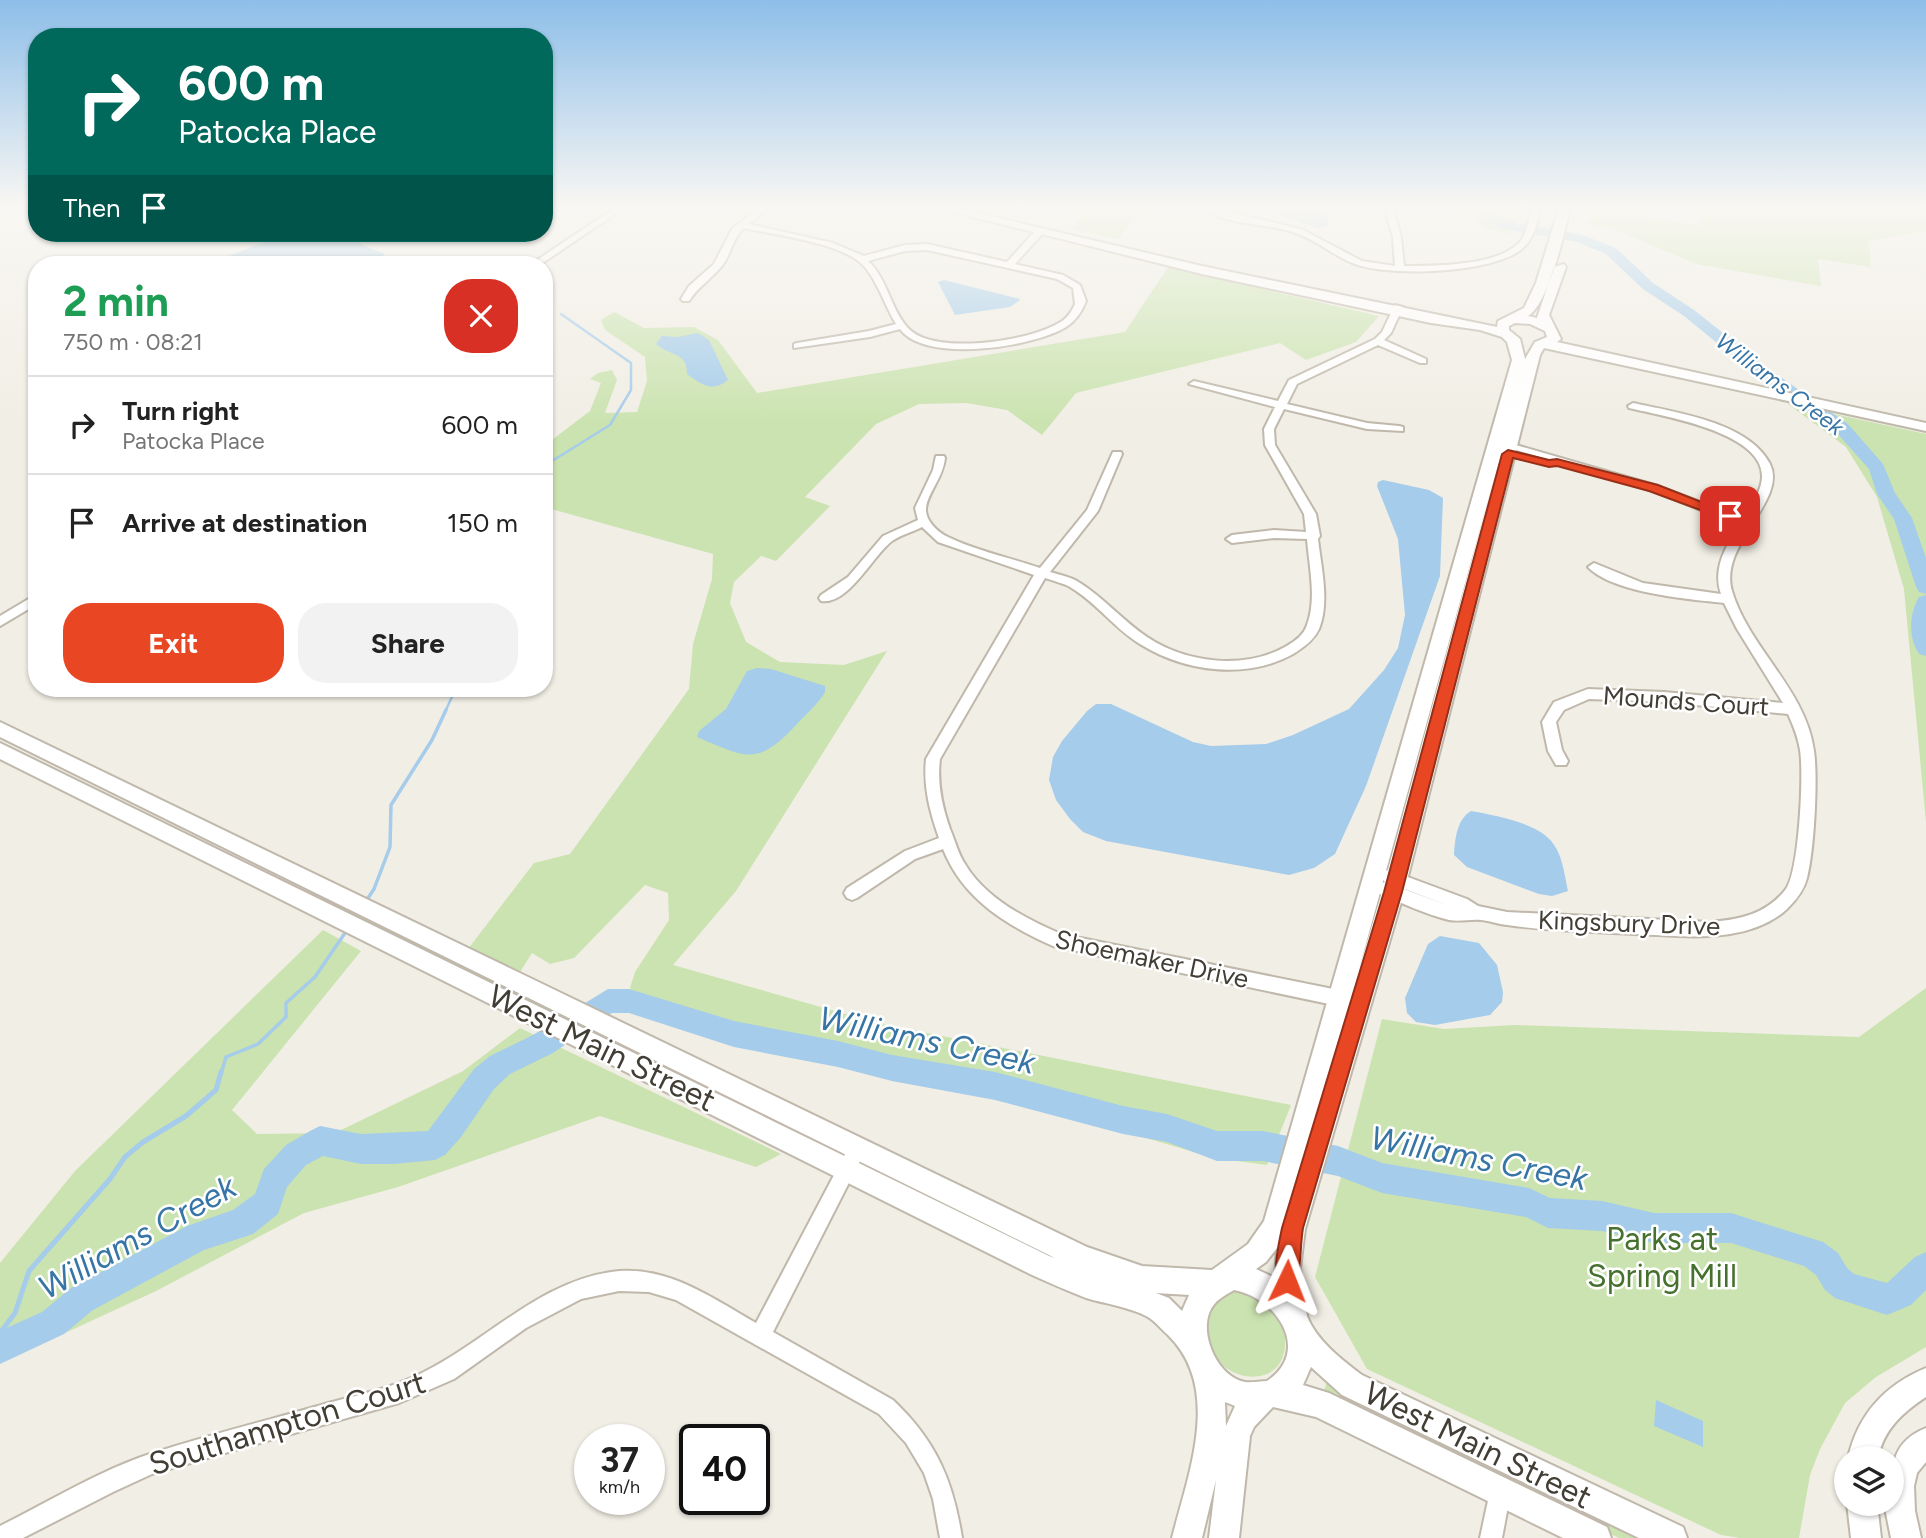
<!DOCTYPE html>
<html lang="en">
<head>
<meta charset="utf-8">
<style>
  :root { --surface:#fff; --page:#f2f2f2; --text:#222; --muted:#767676; --line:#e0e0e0; --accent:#e94624 }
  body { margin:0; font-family:Figtree,sans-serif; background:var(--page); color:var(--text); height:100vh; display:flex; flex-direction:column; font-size:26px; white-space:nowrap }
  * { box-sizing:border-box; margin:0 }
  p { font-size:23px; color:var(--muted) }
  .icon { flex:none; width:38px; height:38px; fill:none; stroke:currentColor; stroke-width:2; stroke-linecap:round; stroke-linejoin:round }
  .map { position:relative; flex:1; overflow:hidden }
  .panel { position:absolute; left:28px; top:256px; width:525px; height:441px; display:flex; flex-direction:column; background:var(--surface); border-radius:28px; box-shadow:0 2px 5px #0004 }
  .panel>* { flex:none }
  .top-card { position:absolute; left:28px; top:28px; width:525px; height:214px; border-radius:28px; box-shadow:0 2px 5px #0004; background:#00695c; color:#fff; overflow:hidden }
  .buttons { position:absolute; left:1834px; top:1446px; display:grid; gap:14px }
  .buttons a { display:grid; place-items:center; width:70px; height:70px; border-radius:50%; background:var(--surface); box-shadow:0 2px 5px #0004; font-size:35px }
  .speed { position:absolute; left:574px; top:1424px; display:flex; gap:14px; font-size:35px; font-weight:700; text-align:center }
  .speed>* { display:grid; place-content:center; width:91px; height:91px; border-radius:50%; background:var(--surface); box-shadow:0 2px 5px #0004; line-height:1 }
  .speed small { font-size:18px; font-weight:400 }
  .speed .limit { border:4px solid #111; border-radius:10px; background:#fff; color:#111 }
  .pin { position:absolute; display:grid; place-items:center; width:60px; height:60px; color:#fff; margin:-30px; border-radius:14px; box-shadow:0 4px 10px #0006 }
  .me { position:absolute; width:77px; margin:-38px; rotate:2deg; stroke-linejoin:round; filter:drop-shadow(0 0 5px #0008) }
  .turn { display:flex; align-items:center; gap:24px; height:147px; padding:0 35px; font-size:32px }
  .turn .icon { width:91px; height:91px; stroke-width:2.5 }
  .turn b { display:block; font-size:49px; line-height:60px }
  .then { display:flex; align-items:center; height:66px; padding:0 35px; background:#0003; gap:14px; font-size:26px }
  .round { display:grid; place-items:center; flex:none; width:74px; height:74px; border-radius:28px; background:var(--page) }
  .summary { display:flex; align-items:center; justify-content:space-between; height:119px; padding:0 35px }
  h1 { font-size:42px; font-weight:700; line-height:52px; color:#1e9e55 }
  .cta { display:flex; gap:14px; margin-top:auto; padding:14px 35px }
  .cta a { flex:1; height:80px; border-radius:28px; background:var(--accent); color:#fff; font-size:28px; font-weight:700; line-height:80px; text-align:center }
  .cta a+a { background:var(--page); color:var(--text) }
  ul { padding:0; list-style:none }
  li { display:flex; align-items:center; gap:21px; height:98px; padding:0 35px; border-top:2px solid var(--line) }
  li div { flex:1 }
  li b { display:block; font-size:26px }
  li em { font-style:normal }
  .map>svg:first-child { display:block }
  .green { fill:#cbe3b0 }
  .water { fill:#a5ccea }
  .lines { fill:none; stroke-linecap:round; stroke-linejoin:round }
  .stream-far2 { stroke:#a5ccea; stroke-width:2.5 }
  .stream-far1 { stroke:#a5ccea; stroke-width:3.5 }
  .stream { stroke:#a5ccea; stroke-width:5 }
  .river { fill:#a5ccea; fill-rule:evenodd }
  .minor-casing { stroke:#bfb8ab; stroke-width:4 }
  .tertiary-casing { stroke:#bfb8ab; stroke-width:4 }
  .minor { fill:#fff; fill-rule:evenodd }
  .tertiary { fill:#fff; fill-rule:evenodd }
  .route { fill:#e94624; stroke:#972e17; stroke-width:2 }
  .labels { text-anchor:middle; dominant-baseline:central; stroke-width:5; stroke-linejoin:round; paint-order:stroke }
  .far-water-label { font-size:23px; font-style:italic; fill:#3775a6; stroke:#fff }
  .street-label { font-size:26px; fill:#433e35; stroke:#fff }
  .near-street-label { font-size:32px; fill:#433e35; stroke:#fff }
  .near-park-label { font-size:32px; fill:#45702d; stroke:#fff }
  .near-water-label { font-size:33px; font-style:italic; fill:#3775a6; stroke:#fff }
</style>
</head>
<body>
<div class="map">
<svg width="1926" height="1538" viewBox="0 0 1926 1538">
  <rect width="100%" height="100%" fill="#f1eee5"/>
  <g class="green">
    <polygon points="1090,208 1142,208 1118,239 1070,229"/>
    <polygon points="1466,208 1512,208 1522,215 1508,234 1485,228"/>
    <polygon points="1593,208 1700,225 1701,208 1926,208 1926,231 1869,241 1871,267 1818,259 1821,286 1696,264 1616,230 1589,224"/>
    <polygon points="1168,267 1379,316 1356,342 1306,360 1280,343 1076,393 1042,435 1007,410 967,403 919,404 876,424 805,497 830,506 776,561 761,556 734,582 730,603 746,642 780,662 844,665 887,651 736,891 673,965 877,1023 1291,1105 1267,1165 1214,1158 1041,1107 721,1041 633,1012 630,988 635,972 669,920 668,893 645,885 574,958 550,964 532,953 520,972 468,949 534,863 570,854 689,689 693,644 712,579 713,554 544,507 544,446 590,411 601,383 590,379 598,373 612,370 617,380 605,413 637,412 647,381 645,357 605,330 601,320 614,312 644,328 694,327 718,340 757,393 1125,332"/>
    <polygon points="1788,404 1926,434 1926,822 1904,589 1877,497 1846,447"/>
    <polygon points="323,930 361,951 232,1110 257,1134 335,1133 463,1071 520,1028 781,1154 756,1167 600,1116 398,1187 304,1213 156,1291 0,1363 0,1263 75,1171"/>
    <polygon points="1926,988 1926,1347 1876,1377 1845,1403 1820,1449 1810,1475 1799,1538 1740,1538 1721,1535 1367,1369 1315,1277 1382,1019 1444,1029 1515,1025 1859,1037"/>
    <path d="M1230 1290C1257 1290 1282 1309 1285 1337 1290 1398 1206 1384 1206 1328 1206 1321 1206 1313 1210 1307 1214 1301 1224 1295 1230 1290Z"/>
    <polygon points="1327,1381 1644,1538 1619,1538 1323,1395"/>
  </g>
  <g class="water">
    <polygon points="1256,208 1326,208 1329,222 1327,226 1318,228"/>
    <polygon points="281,235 308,238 348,235 354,236 362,245 385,254 373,264 241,264 229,256"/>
    <polygon points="944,280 1020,299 1020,300 1010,307 955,315 938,282"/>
    <path d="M698 333 709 340 728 380C712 393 701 384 687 374 688 352 669 356 656 344L662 336 678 337Z"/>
    <polygon points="1383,480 1429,490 1443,498 1440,576 1366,786 1335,854 1314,868 1289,875 1106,841 1083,832 1070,819 1056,800 1049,780 1053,757 1062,741 1087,711 1096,704 1111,704 1193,742 1211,746 1266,744 1293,735 1349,709 1384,670 1398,648 1405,615 1398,539 1377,486 1378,482"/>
    <path d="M757 668 771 669 825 686V692C818 704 806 714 797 724 757 767 747 758 697 737L699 731 726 709 747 671Z"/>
    <path d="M1471 811C1497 816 1543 823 1556 848 1563 860 1565 877 1568 891L1552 896 1539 894 1467 867 1454 855C1455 839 1457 819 1471 811Z"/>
    <polygon points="1440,936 1479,943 1497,965 1503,992 1502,1002 1490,1015 1435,1025 1416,1022 1407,1013 1405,998 1428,944"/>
    <polygon points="1656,1400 1703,1421 1703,1447 1654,1426"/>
  </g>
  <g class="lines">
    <g class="stream-far2">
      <polyline points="544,466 610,425 631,390 631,363 561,314"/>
      <polyline points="445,712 456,688"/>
    </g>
    <g class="stream-far1">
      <polyline points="366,901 374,889 390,847 391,805 432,740 446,710"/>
      <polyline points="221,1074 226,1057 258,1044 286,1017 286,1003 315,977 347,930"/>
    </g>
    <polyline class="stream" points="0,1333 15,1313 29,1271 110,1179 125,1157 143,1142 186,1116 216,1090 221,1072"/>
    <g class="river">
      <polygon points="1491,211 1509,222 1580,234 1616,248 1653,283 1694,310 1766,367 1848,424 1883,464 1895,493 1912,518 1926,558 1926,594 1919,592 1916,587 1894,519 1877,494 1869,469 1836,432 1754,373 1684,316 1643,289 1606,254 1577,242 1500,228 1485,219 1486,212"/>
      <path d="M1926 595V656L1919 654C1908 637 1909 614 1919 597Z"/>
      <polygon points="608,989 629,989 734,1021 838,1041 892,1055 995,1072 1123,1106 1167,1114 1217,1131 1263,1131 1338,1146 1382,1163 1529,1188 1550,1198 1602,1201 1654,1213 1731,1213 1823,1242 1838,1253 1847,1268 1854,1274 1887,1283 1915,1257 1926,1252 1926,1290 1911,1305 1887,1315 1835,1298 1825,1290 1816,1275 1804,1266 1731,1243 1654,1243 1602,1231 1548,1228 1526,1217 1382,1193 1338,1176 1263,1161 1217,1161 1167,1142 1123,1134 995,1100 892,1081 838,1067 734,1047 629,1013 612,1013 553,1053 510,1074 494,1089 461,1137 445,1155 435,1160 394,1164 361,1164 323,1156 306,1165 287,1187 278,1214 253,1234 204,1250 93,1310 64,1334 0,1364 0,1331 42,1312 71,1288 187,1226 233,1210 255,1194 264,1169 286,1145 310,1131 320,1126 361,1134 428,1131 474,1069 490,1056 533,1035"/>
    </g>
    <g class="minor-casing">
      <g id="minor">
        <polygon points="615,208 624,208 541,264 531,264"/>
        <path d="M759 208H768L749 224 833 243 864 256 905 245 927 244 1007 262 1037 229H1043V233L1015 264 1063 275 1080 285 1086 301C1082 311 1076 321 1066 327 1034 347 925 364 900 329L870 337 794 348V344L797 343 869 331 896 324C885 306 878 282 864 266 843 243 775 235 744 228 732 238 731 256 721 267 710 280 698 287 689 301H683L681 299 689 286 714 264 732 229ZM927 250 1057 279 1073 288 1075 304C1071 313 1066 320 1057 324 1028 341 937 355 910 330 891 312 888 279 868 261L905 251Z"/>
        <path d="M1201 208H1211L1301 229 1362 261 1395 266 1393 237 1385 208H1393L1401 237 1404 266C1434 266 1495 266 1518 244 1527 235 1529 219 1532 208H1540C1537 221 1535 237 1524 247 1497 274 1388 277 1355 264 1333 256 1316 239 1293 232 1264 223 1226 225 1201 208Z"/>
        <path d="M1395 305 1403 307 1391 333 1384 340 1426 359V363H1420L1378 345 1297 384 1287 404 1367 423 1399 426 1403 427V431L1367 429 1284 409 1274 429 1275 445 1316 514 1320 536 1318 539C1321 566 1330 602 1319 629 1314 640 1303 648 1293 654 1246 680 1185 672 1140 644 1115 629 1096 602 1070 587 1063 583 1053 581 1045 578L940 759C937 784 942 806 950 829 955 840 958 854 965 864 985 898 1026 919 1061 934L1348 992 1354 995 1356 1000 1354 1005 1348 1008 1053 946C1006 925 963 899 943 849L915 859 857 898 852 900 847 898 844 893 847 888 905 851 939 838C930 812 923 787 926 759L1034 575 938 542 922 527C913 532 900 535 892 541 873 555 848 606 821 601L819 598 821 595 848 577 883 536 918 520 915 508 933 470 936 456H944L945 458C943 478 928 492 926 508 925 520 937 532 948 537 974 550 1011 558 1040 568L1087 510 1113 452H1121L1122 454 1098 511 1050 572C1060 575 1072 577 1080 583 1104 598 1123 621 1147 637 1186 663 1243 670 1285 647 1294 642 1304 635 1307 625 1317 599 1309 566 1307 539L1274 538 1232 543 1226 539 1232 535 1274 530 1306 532 1304 514 1265 445 1264 429 1275 407 1189 384 1194 381 1278 401 1289 380 1375 339 1382 332Z"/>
        <path d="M1633 403C1674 412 1749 422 1770 464 1788 501 1718 544 1732 591 1749 648 1806 690 1814 751 1818 779 1814 851 1807 878 1804 890 1796 900 1787 909 1772 923 1750 931 1730 934 1698 939 1665 935 1634 934 1592 932 1549 931 1507 925 1498 924 1490 921 1481 920 1470 919 1460 922 1449 920 1425 914 1402 903 1380 894L1377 889 1380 884 1385 882 1452 907 1384 881 1381 876 1384 871 1389 870 1467 899 1478 906 1507 912 1709 922C1739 920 1767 914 1786 889 1799 871 1804 774 1800 750 1798 737 1793 725 1788 714L1664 702 1589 699 1564 710 1556 722 1562 750 1568 761 1566 765H1556L1548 751 1542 722 1554 702 1588 689 1664 692 1783 703 1737 629 1724 603C1688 599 1613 593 1588 567L1594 563 1643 583 1721 594C1712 569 1726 546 1739 525L1650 490 1493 443 1498 440 1502 441 1658 486 1743 518C1751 506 1761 492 1762 478 1765 432 1662 416 1629 408L1628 406Z"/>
        <polygon points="37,594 37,604 0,626 0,616"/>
        <path d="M858 1138 864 1141 867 1147 864 1153 773 1332 893 1400C936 1441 953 1480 962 1538H940L933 1499 924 1473 906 1443 879 1414 676 1300 649 1292 619 1291 581 1299 526 1328 454 1379 399 1403 152 1474 113 1492 23 1538H0V1526C50 1501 100 1470 153 1453 212 1434 273 1419 332 1402 354 1396 377 1391 399 1383 476 1355 534 1279 619 1271 670 1267 714 1299 756 1323L852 1141Z"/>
        <polygon points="1500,1479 1508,1482 1511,1490 1502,1538 1480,1538 1492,1482"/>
      </g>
    </g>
    <g class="tertiary-casing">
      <g id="tertiary">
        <path d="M937 208H956L1202 266 1497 327 1498 321 1524 308 1536 283 1559 208H1570C1565 231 1548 305 1528 316L1537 318 1554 267 1564 264 1566 267 1549 315 1561 339 1557 342 1926 423V431L1544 348 1540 355 1404 892 1305 1229 1300 1268 1307 1316C1316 1340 1342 1360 1362 1375L1683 1527 1687 1538H1639L1342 1395 1311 1367 1303 1385 1329 1393 1607 1527 1611 1538H1563L1316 1417 1273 1407 1254 1427 1250 1436 1239 1538H1209L1216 1480 1202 1538H1172C1188 1474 1223 1389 1168 1335 1161 1329 1155 1321 1148 1317 1130 1307 1106 1304 1086 1298 1068 1291 1050 1283 1032 1275L0 759V743L1049 1256 1055 1258 0 737V722L1087 1247 1142 1266 1212 1270 1248 1244 1264 1221 1512 360 1507 342 1502 337 1480 330 1431 323 1202 274ZM1515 323 1530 324 1545 331 1547 337 1535 342 1525 359 1520 339 1509 330V326ZM1495 474 1382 892 1359 969ZM1277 1248 1275 1278 1256 1269 1266 1262ZM1234 1290C1277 1298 1312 1351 1267 1381 1260 1381 1251 1383 1245 1382 1218 1377 1199 1335 1210 1311 1215 1300 1224 1296 1234 1290ZM1156 1293 1189 1295 1182 1311 1169 1298ZM1225 1402 1235 1406 1226 1426Z"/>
        <path d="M1926 1368V1397C1903 1412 1883 1430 1878 1458H1848C1858 1414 1885 1385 1926 1368Z"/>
        <path d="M1926 1428V1462L1917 1473 1914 1486 1915 1511 1921 1538H1891L1884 1503H1892C1892 1469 1889 1443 1926 1428Z"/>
        <polygon points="1847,1503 1877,1503 1881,1538 1851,1538"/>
      </g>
    </g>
    <use href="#minor" class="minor"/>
    <use href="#tertiary" class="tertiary"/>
  </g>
  <linearGradient id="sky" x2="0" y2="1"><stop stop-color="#8dbee9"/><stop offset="0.49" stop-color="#f9f7f3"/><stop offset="1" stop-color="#f9f7f3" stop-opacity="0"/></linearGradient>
  <rect width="1926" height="423" fill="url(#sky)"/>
  <path class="route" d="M1508 450 1549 460 1557 459 1658 485 1737 516 1730 521 1649 491 1557 466 1549 467 1513 458 1402 892 1303 1228C1300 1245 1301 1275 1295 1288L1287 1292 1280 1288C1272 1270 1278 1248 1282 1228L1384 892 1502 454Z"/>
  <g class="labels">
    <g class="far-water-label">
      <text transform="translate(1780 384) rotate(37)">Williams Creek</text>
    </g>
    <g class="street-label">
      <text transform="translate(1686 701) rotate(4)">Mounds Court</text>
      <text transform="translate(1629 923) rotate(2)">Kingsbury Drive</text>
      <text transform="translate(1152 959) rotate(12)">Shoemaker Drive</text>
    </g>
    <g class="near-street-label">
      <text transform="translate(602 1048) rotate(26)">West Main Street</text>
      <text transform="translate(287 1423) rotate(-17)">Southampton Court</text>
      <text transform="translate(1478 1445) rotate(26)">West Main Street</text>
    </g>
    <g class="near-park-label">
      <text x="1662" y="1239">Parks at<tspan x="1662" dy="37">Spring Mill</tspan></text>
    </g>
    <g class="near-water-label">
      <text transform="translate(927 1040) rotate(12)">Williams Creek</text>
      <text transform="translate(1479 1158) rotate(11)">Williams Creek</text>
      <text transform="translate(137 1237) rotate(-29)">Williams Creek</text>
    </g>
  </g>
</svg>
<div class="buttons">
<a><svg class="icon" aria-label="layers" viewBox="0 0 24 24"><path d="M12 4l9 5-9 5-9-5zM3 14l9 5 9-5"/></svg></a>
</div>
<div class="speed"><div>37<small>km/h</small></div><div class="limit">40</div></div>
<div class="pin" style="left:1730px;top:516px;background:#d93025"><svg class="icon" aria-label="arrive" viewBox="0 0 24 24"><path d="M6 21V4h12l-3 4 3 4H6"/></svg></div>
<svg class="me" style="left:1287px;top:1281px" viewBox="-20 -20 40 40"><path d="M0-17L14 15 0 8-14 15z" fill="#e94624" stroke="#fff" stroke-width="4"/></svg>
<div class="top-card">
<div class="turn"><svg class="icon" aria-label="right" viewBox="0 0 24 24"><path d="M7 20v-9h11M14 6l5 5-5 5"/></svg><div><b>600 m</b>Patocka Place</div></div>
<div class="then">Then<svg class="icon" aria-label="arrive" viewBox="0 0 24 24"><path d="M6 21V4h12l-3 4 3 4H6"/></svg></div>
</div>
<section class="panel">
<div class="summary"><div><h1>2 min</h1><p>750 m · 08:21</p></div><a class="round" style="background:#d93025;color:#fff"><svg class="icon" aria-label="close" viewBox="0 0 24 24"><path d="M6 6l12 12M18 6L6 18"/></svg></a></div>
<ul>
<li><svg class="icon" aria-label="right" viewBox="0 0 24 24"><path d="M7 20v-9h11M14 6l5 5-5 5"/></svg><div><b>Turn right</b><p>Patocka Place</p></div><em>600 m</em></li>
<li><svg class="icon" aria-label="arrive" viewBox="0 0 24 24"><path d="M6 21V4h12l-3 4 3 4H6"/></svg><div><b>Arrive at destination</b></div><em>150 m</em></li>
</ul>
<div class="cta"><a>Exit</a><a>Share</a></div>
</section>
</div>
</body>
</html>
